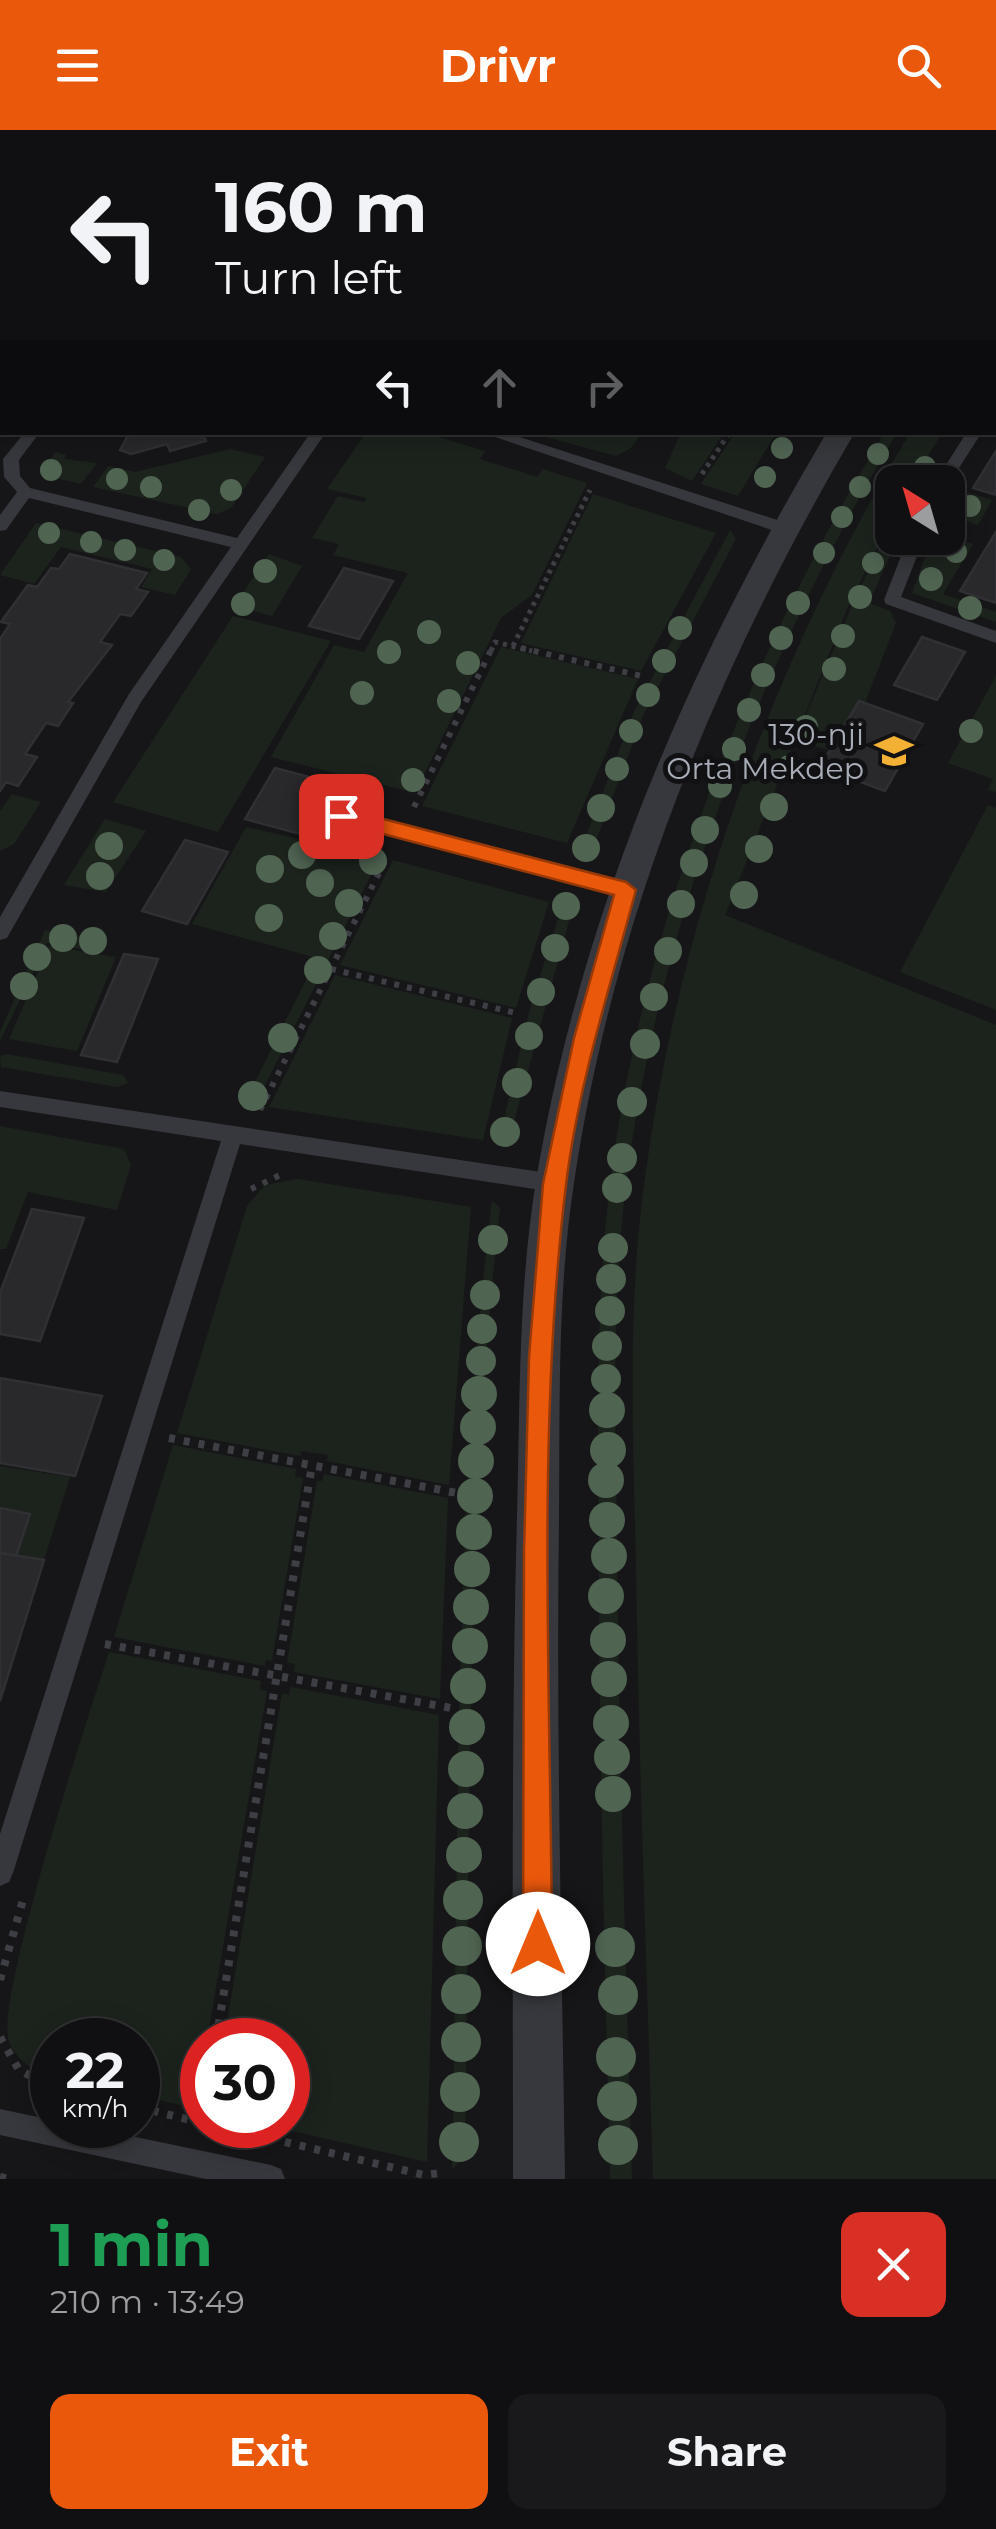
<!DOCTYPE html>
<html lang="en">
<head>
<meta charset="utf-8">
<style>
  :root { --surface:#101012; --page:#19191b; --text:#f1f3f6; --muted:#9c9d9f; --line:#303032; --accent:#ea580c }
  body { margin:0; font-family:Montserrat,sans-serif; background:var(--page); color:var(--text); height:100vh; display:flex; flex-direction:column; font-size:38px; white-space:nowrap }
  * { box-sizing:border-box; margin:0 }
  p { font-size:32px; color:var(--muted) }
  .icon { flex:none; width:55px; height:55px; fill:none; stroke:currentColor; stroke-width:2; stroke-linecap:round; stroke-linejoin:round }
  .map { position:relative; height:2049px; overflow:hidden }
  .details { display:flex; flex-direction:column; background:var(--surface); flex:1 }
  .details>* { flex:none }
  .top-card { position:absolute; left:0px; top:0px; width:998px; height:305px; box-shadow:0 5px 25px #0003,0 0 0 2px var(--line); background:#101012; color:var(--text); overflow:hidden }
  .needle { width:65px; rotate:323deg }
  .controls { position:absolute; left:875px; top:335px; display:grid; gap:20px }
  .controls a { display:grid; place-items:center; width:90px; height:90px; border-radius:20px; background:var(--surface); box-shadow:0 5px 25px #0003,0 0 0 2px var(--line); font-size:50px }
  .speed { position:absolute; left:30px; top:1888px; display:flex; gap:20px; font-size:50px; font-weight:700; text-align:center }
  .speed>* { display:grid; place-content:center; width:130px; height:130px; border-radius:50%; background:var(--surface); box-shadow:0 5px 25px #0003,0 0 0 2px var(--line); line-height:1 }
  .speed small { font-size:25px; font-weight:400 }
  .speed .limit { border:15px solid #d22; background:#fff; color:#111 }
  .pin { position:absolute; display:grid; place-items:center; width:85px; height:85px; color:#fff; margin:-42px; border-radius:20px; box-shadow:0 5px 15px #0006 }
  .me { position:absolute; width:110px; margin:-55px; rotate:0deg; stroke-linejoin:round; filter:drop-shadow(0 0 8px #0008) }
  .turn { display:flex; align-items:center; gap:35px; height:210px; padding:0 50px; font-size:45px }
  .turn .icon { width:130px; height:130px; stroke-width:2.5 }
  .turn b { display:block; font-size:70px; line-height:85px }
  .lanes { display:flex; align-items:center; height:95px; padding:0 50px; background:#0003; justify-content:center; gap:50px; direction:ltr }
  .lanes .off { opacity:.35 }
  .round { display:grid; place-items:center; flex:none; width:105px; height:105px; border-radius:20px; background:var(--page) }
  .head { display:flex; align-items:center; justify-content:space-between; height:170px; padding:0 50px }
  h1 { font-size:60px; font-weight:700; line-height:75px; color:#1e9e55 }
  .primary-button { display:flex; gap:20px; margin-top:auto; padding:20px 50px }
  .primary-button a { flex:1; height:115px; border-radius:20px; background:var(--accent); color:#fff; font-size:40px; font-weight:700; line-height:115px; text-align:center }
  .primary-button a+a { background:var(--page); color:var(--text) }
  header { display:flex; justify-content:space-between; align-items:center; height:130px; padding:0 50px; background:var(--accent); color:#fff; font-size:45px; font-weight:700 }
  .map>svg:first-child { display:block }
  .green { fill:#1c231d }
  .building { fill:#29292c; stroke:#303034; stroke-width:2.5 }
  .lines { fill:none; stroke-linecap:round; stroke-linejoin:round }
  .path-far2 { stroke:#3d3f44; stroke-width:5; stroke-dasharray:4 5; stroke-linecap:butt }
  .path-far1 { stroke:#3d3f44; stroke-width:6; stroke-dasharray:5 8; stroke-linecap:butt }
  .path { stroke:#3d3f44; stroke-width:8; stroke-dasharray:6 9; stroke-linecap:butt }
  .service { fill:#37383d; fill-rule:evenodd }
  .minor { fill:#37383d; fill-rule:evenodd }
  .primary { stroke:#53555c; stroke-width:55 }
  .tree { fill:#506452 }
  .route { fill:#ea580c; stroke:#983908; stroke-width:2.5 }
  .labels { text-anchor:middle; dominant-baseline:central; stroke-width:10; stroke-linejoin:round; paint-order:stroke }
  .poi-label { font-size:30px; fill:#a8adb8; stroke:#111113; text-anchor:end }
</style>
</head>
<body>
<header><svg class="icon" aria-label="menu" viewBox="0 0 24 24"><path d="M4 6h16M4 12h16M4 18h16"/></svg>Drivr<svg class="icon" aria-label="search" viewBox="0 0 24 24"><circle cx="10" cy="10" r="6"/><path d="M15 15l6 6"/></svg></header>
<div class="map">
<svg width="996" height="2049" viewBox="0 0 996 2049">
  <rect width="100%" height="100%" fill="#161618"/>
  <g class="green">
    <polygon points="366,303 426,303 485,321 480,329 537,347 543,339 587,353 532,465 501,488 415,663 271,627 334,515 364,522 408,443 333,425 339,414 312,408 338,366 364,372 367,368 327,359"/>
    <polygon points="531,303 642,303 631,318 616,326"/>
    <polygon points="681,303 724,303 692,351 665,338"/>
    <polygon points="735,303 776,303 738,366 701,354"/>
    <path d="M884 303H897C761 529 656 800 625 1064 611 1181 616 1299 617 1416 619 1627 626 1838 632 2049H610C605 1838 599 1627 599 1416 598 1298 595 1180 609 1063 639 804 749 524 884 303Z"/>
    <path d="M910 303H942L912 352H892V388L850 472 725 785 996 895V2049H653C647 1844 639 1640 636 1435 633 1306 627 1174 645 1047 681 784 774 529 910 303Z"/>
    <polygon points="230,319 265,327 231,378 217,384 93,357 108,336 135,342"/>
    <polygon points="56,322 66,325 64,329 97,333 81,354 39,344"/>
    <polygon points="957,359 992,370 978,395 948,385 948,374"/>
    <polygon points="593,364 716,403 641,541 521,513"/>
    <polygon points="892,392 892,408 898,408 869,473 890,481 896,493 845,624 795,611 853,473"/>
    <polygon points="36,393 181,427 191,439 175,465 141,457 152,439 61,417 34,454 0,445"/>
    <polygon points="730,400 736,409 644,584 592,721 579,724 634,582"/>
    <polygon points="948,406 973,414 943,464 996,482 996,492 912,463 932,408"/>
    <polygon points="269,424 302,436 272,486 234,476"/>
    <polygon points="233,486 331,511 218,702 113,672"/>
    <polygon points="501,517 638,549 567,713 422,676"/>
    <polygon points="996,546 996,662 988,660 993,649 948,633"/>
    <polygon points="12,664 41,672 14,714 0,721 0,681"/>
    <polygon points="988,675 996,678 996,880 900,842"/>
    <polygon points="105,689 146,701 106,762 64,755"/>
    <polygon points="246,697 380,727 252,981 242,978 317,828 192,794"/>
    <polygon points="393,730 549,772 516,878 340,835"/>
    <polygon points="565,767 572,780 509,1010 498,1015 530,878"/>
    <polygon points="45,800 103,810 98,822 47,813 0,911 0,902"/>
    <polygon points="49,816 116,827 77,921 9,909"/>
    <polygon points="335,845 512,888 483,1010 269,977"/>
    <polygon points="7,924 123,945 128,953 118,957 1,937 0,926"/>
    <polygon points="0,996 124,1019 131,1035 117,1080 28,1062 6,1119 0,1119"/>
    <polygon points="298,1049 471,1077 449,1355 327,1331 328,1325 302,1321 300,1326 177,1303 247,1076 265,1055"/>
    <path d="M492 1071 500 1078C465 1391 470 1710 465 2025L452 2040C459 1718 453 1391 492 1071Z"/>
    <polygon points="173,1315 296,1339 295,1347 303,1348 272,1531 266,1530 265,1536 114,1507"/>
    <polygon points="0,1336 70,1347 44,1430 17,1425 31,1383 0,1377"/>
    <polygon points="324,1344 448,1368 440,1569 294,1542 295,1534 287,1533 317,1351 322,1351"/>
    <path d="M109 1522 261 1551 260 1560 267 1561 207 1910H202L196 1979 138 1965V1910H52V1946C32 1941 14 1929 8 1908 0 1853 87 1591 109 1522Z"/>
    <polygon points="291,1557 439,1585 427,2032 266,1995 288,1995 288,1910 224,1910 282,1563 289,1565"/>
  </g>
  <g class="building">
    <polygon points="130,302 210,302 203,304 206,311 170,321 167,314 131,324 120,320"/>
    <polygon points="996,321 996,365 973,358"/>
    <polygon points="996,402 996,473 960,461"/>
    <polygon points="70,424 147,443 136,459 148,462 131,486 120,484 100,512 112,515 68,572 73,573 58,596 46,593 25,624 37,627 18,656 6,652 0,661 0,509 10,494 1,492 28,455 37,457 51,438 59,439"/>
    <polygon points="344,438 393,451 359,509 309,496"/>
    <polygon points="922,507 965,522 937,570 894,555"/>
    <polygon points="859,571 923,594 885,661 820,637"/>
    <polygon points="275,638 332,653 304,705 245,689"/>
    <polygon points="185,710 228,722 187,794 142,781"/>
    <polygon points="124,824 158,829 117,932 81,925"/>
    <polygon points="32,1079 84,1088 40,1211 0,1204 0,1163"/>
    <polygon points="0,1248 102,1266 75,1346 0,1333"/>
    <polygon points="0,1378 30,1384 16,1426 0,1423"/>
    <polygon points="0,1423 44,1430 0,1571"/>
  </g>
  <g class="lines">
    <g class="path-far2">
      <polyline points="235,0 244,2"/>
      <polyline points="838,0 848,2"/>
      <polyline points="702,344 730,302"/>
      <polyline points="513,516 590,360"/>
      <polyline points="491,521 495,512 532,521"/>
    </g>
    <g class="path-far1">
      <polyline points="521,518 646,547"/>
      <polyline points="414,677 492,518"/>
      <polyline points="331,839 520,884"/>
      <polyline points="260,980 387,727"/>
      <polyline points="251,1059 280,1045"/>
    </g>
    <g class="path">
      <polyline points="169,1308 457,1363"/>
      <polyline points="105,1514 451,1578"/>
      <polyline points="0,1850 23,1770"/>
      <polyline points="0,1907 19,1940 52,1957"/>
      <polyline points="216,1910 312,1335"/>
      <polyline points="138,1977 202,1993"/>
      <polyline points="285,2012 424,2045 440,2043"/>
      <polyline points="0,2047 10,2049"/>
    </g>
    <g class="service">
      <polygon points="777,0 798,0 799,2 778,2"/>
      <rect x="995" y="51" width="1" height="9"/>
      <rect x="995" y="100" width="1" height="8"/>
      <rect x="995" y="220" width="1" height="8"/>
      <polygon points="996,267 996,277 995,278 995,268"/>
      <polygon points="25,302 40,302 19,330 20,346 30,358 237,408 311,302 326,302 141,572 7,808 0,810 0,787 129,564 231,417 29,368 6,400 0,401 0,385 17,362 4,347 3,329"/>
      <polygon points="480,302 504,302 790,394 792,398 784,403 778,402"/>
      <polygon points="967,302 982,302 948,355 948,352 935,352"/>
      <polygon points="908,408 924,408 901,467 996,501 996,513 886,474 884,470"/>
      <polygon points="341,679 626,753 635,760 626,767 335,691 332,686"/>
      <polygon points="0,961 554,1044 561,1047 564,1053 561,1059 554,1062 240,1014 13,1743 9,1752 0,1756 0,1704 221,1011 0,977"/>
      <polygon points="0,1979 52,1990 52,1995 78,1995 271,2035 281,2039 285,2049 206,2049 0,2005"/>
    </g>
    <g class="minor">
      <polygon points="996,65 996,81 995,81 995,65"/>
      <path d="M827 302H855C718 536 614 784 574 1053 557 1163 560 1276 559 1388 556 1608 562 1829 565 2049H513C513 1828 511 1607 517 1386 520 1275 518 1161 536 1051 581 782 688 536 827 302Z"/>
    </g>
    <g class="primary">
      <polyline points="30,2 33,0"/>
      <polyline points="125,2 128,0"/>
      <polyline points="0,120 2,118"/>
    </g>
  </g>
  <g class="tree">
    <circle cx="782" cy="318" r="11"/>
    <circle cx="878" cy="324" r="11"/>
    <circle cx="925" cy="337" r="11"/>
    <circle cx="51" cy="340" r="11"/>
    <circle cx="765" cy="347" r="11"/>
    <circle cx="117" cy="349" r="11"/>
    <circle cx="151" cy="357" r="11"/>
    <circle cx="860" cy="357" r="11"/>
    <circle cx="231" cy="360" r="11"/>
    <circle cx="970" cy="376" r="11"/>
    <circle cx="199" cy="380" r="11"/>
    <circle cx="842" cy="387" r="11"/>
    <circle cx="49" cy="403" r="11"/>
    <circle cx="91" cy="412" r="11"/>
    <circle cx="125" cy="420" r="11"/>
    <circle cx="956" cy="422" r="11"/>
    <circle cx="824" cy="423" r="11"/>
    <circle cx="164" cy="430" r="11"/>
    <circle cx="873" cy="433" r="11"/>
    <circle cx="265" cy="441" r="12"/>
    <circle cx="931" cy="449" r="12"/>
    <circle cx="860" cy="467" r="12"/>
    <circle cx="798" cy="473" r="12"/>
    <circle cx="243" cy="474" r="12"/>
    <circle cx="970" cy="478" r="12"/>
    <circle cx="680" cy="498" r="12"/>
    <circle cx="429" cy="502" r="12"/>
    <circle cx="843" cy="506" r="12"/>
    <circle cx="781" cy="508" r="12"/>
    <circle cx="389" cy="522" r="12"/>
    <circle cx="664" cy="531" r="12"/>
    <circle cx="468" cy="533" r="12"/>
    <circle cx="834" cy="539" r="12"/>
    <circle cx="763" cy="545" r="12"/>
    <circle cx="362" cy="563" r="12"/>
    <circle cx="648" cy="565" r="12"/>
    <circle cx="449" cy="571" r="12"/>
    <circle cx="749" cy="580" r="12"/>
    <circle cx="806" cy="597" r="12"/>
    <circle cx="631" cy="601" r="12"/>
    <circle cx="971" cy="601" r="12"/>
    <circle cx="734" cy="619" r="12"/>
    <circle cx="789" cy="637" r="12"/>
    <circle cx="617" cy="639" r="12"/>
    <circle cx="413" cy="650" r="12"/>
    <circle cx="720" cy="656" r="12"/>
    <circle cx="774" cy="677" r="14"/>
    <circle cx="601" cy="678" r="14"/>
    <circle cx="705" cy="700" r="14"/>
    <circle cx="109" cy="716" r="14"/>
    <circle cx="586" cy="718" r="14"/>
    <circle cx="759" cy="719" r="14"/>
    <circle cx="302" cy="725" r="14"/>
    <circle cx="373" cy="731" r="14"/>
    <circle cx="694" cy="733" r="14"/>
    <circle cx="270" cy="739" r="14"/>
    <circle cx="100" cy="746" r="14"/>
    <circle cx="320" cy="753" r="14"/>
    <circle cx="744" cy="765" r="14"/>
    <circle cx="349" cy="773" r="14"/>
    <circle cx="681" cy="774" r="14"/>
    <circle cx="566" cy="776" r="14"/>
    <circle cx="269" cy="788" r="14"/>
    <circle cx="333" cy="806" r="14"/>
    <circle cx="63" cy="808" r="14"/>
    <circle cx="93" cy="811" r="14"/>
    <circle cx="555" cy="818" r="14"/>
    <circle cx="668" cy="821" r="14"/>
    <circle cx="37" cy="827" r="14"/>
    <circle cx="318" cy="840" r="14"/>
    <circle cx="24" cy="856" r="14"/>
    <circle cx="541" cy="862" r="14"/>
    <circle cx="654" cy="867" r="14"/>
    <circle cx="529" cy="906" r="14"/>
    <circle cx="283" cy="908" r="15"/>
    <circle cx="645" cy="914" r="15"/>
    <circle cx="517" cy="953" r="15"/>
    <circle cx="253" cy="966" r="15"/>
    <circle cx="632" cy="972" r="15"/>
    <circle cx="505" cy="1002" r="15"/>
    <circle cx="622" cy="1028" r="15"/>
    <circle cx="617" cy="1058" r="15"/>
    <circle cx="493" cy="1110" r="15"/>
    <circle cx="613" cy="1118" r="15"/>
    <circle cx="611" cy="1149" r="15"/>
    <circle cx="485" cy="1165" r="15"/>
    <circle cx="610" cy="1181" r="15"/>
    <circle cx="482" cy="1199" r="15"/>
    <circle cx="607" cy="1216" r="15"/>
    <circle cx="481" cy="1231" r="15"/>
    <circle cx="606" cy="1249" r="15"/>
    <circle cx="479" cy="1264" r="18"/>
    <circle cx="607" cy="1280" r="18"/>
    <circle cx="478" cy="1297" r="18"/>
    <circle cx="608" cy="1320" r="18"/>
    <circle cx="476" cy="1331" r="18"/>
    <circle cx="606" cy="1350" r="18"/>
    <circle cx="475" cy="1366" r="18"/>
    <circle cx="607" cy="1390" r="18"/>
    <circle cx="474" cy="1402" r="18"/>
    <circle cx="609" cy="1426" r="18"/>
    <circle cx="472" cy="1439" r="18"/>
    <circle cx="606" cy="1466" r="18"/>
    <circle cx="471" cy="1477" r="18"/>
    <circle cx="608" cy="1510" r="18"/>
    <circle cx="470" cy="1516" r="18"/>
    <circle cx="609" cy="1549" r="18"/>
    <circle cx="468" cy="1556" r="18"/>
    <circle cx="611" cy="1593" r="18"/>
    <circle cx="467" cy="1597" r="18"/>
    <circle cx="612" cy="1627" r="18"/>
    <circle cx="466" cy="1639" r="18"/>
    <circle cx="613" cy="1664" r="18"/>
    <circle cx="465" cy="1681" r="18"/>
    <circle cx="464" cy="1725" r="18"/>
    <circle cx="463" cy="1770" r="20"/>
    <circle cx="462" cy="1816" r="20"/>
    <circle cx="615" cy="1817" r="20"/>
    <circle cx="461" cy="1864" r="20"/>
    <circle cx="618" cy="1865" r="20"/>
    <circle cx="461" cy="1912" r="20"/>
    <circle cx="616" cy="1927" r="20"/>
    <circle cx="460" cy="1962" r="20"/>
    <circle cx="617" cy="1971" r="20"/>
    <circle cx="459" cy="2012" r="20"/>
    <circle cx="618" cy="2015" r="20"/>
  </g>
  <path class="route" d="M341 678 626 752 636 760C610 857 578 955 566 1055 536 1301 551 1566 552 1814L548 1824 538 1829 527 1824 523 1814 524 1422 529 1227 543 1054 574 908 614 765 334 691V680Z"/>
  <defs>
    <g id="school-bare" transform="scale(3)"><path d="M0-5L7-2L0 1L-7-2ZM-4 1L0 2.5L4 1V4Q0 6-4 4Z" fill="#f2b134" stroke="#111113" stroke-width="2.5" paint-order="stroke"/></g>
  </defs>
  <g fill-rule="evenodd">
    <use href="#school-bare" x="894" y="621"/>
  </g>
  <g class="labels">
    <g class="poi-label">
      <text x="864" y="604">130-nji<tspan x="864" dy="34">Orta Mekdep</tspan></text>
    </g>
  </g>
</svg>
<div class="controls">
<a><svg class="needle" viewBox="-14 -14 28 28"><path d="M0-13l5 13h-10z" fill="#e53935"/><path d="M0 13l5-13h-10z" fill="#9c9d9f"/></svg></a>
</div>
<div class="speed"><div>22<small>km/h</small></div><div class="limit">30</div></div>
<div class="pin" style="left:341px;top:686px;background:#d93025"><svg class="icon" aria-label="arrive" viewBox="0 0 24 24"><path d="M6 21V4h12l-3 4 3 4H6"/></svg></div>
<svg class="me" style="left:538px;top:1814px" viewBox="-20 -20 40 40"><circle r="19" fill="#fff"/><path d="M0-13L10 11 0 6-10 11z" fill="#ea580c"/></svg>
<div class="top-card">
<div class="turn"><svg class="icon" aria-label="left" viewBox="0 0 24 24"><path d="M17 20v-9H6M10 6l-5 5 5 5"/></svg><div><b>160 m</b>Turn left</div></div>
<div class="lanes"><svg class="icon" aria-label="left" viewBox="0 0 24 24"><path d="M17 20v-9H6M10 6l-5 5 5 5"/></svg><svg class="icon off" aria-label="ahead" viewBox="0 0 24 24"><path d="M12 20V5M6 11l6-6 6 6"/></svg><svg class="icon off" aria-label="right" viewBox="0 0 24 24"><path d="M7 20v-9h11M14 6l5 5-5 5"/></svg></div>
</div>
</div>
<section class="details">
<div class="head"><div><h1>1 min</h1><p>210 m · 13:49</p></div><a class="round" style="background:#d93025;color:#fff"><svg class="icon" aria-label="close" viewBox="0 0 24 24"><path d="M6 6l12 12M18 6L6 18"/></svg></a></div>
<div class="primary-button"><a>Exit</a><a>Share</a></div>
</section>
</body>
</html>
